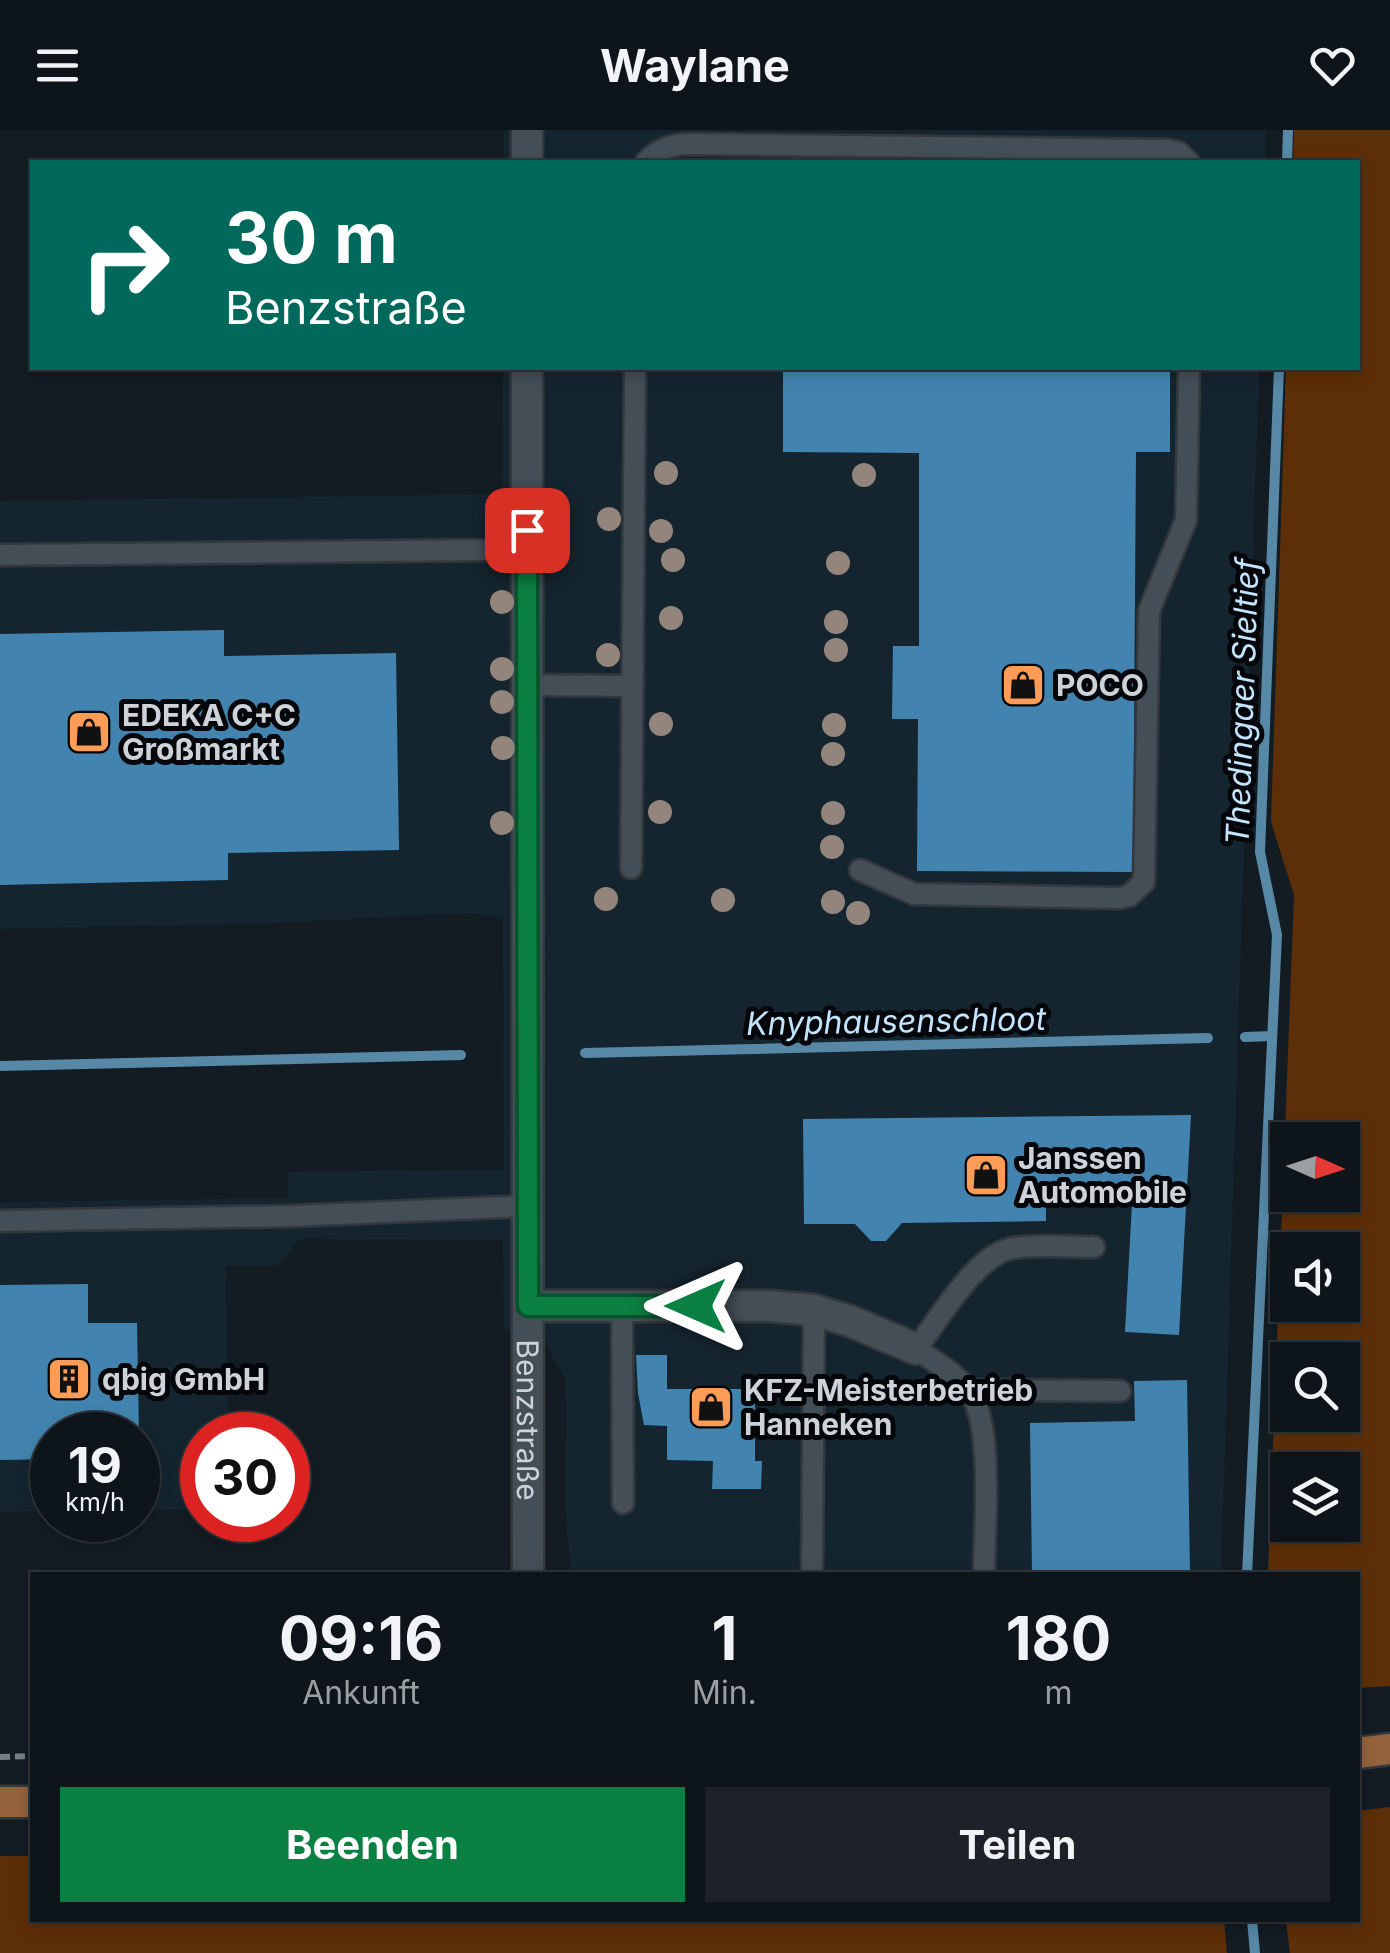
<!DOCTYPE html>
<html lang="de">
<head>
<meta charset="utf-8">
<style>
  :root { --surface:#0e151a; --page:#1c2227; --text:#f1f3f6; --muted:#9b9fa2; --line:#2e3439; --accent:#0b8043 }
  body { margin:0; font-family:Inter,sans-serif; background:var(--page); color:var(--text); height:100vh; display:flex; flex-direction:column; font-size:38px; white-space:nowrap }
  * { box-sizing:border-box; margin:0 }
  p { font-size:32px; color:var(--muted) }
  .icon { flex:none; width:55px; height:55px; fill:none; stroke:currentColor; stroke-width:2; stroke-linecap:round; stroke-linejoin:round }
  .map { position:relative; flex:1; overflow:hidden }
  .sheet { position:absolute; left:30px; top:1442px; width:1330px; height:350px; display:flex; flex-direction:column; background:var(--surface); border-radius:0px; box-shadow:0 5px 15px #0003,0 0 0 2px var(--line) }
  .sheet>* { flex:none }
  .top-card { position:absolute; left:30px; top:30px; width:1330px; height:210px; border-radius:0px; box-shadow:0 5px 15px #0003,0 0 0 2px var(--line); background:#00695c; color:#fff; overflow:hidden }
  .needle { width:65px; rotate:93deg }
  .fabs { position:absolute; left:1270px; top:992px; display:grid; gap:20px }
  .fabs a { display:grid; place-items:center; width:90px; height:90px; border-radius:0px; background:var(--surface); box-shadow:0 5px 15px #0003,0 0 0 2px var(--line); font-size:50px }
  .speed { position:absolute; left:30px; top:1282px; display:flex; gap:20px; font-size:50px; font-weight:700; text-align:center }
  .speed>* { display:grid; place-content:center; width:130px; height:130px; border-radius:50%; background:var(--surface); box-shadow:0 5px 15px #0003,0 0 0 2px var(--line); line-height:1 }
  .speed small { font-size:25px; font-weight:400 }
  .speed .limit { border:15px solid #d22; background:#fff; color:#111 }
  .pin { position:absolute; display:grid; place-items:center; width:85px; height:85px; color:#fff; margin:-42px; border-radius:20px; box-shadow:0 5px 15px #0006 }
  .me { position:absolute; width:110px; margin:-55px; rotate:270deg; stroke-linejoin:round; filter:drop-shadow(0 0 8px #0008) }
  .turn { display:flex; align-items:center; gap:35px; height:210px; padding:0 30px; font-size:45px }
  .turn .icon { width:130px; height:130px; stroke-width:2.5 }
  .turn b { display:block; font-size:70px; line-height:85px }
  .eta { display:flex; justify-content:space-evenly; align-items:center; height:170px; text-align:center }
  .eta b { font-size:60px; font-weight:700; line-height:70px }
  .button { display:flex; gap:20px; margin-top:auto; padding:20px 30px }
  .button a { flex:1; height:115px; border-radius:0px; background:var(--accent); color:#fff; font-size:40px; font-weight:700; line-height:115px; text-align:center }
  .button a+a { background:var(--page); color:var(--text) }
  header { display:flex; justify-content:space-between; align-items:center; height:130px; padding:0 30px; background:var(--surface); font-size:45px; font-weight:700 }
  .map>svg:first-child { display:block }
  .built { fill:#15252f }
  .green { fill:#5d2f08; fill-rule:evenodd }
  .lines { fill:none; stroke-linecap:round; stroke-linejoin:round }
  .stream { stroke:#5788a6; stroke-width:10 }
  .building { fill:#4284af }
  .lane-casing { stroke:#33383d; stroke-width:25 }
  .street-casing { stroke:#33383d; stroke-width:35 }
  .primary-casing { stroke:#33383d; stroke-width:35 }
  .path { stroke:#777e84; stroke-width:6; stroke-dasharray:10 5; stroke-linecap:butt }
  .lane { stroke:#434e56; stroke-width:20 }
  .street { stroke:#434e56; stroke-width:30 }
  .primary { stroke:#94623c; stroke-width:30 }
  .tree { fill:#94857c }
  .route-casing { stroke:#07532c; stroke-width:25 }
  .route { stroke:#0b8043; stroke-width:18 }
  .labels { text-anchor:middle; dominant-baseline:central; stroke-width:10; stroke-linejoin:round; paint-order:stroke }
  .poi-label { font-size:30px; font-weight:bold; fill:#cdd3d8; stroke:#040609; text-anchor:start }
  .street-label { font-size:30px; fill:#cdd3d8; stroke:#040609 }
  .water-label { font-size:32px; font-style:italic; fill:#c2e4fd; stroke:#040609 }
</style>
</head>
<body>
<header><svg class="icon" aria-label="menu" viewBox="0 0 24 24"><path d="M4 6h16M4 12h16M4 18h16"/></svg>Waylane<svg class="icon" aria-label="heart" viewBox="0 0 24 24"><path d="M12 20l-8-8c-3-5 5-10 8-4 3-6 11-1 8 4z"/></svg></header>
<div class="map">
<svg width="1390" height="1823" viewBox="0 0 1390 1823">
  <rect width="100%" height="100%" fill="#131c23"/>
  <g class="built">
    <polygon points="504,0 1266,0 1265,32 504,32"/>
    <polygon points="503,238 1259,238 1221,1445 571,1445 565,1379 566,1252 540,1202 504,1199 503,1110 299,1109 279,1135 226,1136 228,1305 202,1305 202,1379 138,1380 138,1305 52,1305 52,1381 0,1382 0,1072 288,1068 288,1042 504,1039 503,787 463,783 275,793 0,799 0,371 502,364"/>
  </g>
  <g class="green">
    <path d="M1294 0H1390V1556L1358 1558V1445H1268L1294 765 1271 692 1286 238H1358V32H1293ZM1288 1010H1342V1065H1288ZM1288 1120H1342V1175H1288ZM1288 1230H1342V1285H1288ZM1288 1340H1342V1395H1288Z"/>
    <polygon points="1390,1677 1390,1823 1290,1823 1286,1790 1358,1790 1358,1681"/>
    <polygon points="0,1726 32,1726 32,1790 1224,1790 1227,1823 0,1823"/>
  </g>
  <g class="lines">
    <g class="stream">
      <polyline points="1287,32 1288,0"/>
      <polyline points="1245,907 1272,906"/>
      <polyline points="585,923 1208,908"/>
      <polyline points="0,936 461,925"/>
      <polyline points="1247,1445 1277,805 1260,722 1279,238"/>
      <polyline points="1252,1790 1255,1823"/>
    </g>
  </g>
  <g class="building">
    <polygon points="783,238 1170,238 1170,322 1136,322 1133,742 917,741 918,589 892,589 893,516 919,516 919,323 783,322"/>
    <polygon points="224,500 224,526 396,523 399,720 228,723 228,750 0,755 0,504"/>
    <polygon points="1191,985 1179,1205 1125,1202 1133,1055 1046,1056 1046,1091 902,1093 886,1111 871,1111 855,1094 804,1094 803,989"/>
    <polygon points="88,1154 88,1193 137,1193 139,1305 52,1305 52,1329 0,1330 0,1155"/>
    <polygon points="636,1225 667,1225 667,1259 755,1259 755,1331 762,1331 761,1359 712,1359 713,1331 667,1330 667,1296 644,1295 638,1263"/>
    <polygon points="1187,1250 1190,1445 1032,1445 1030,1293 1135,1291 1134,1251"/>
  </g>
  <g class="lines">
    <g class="lane-casing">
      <g id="lane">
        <path d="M646 32C659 18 673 14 691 14L1167 20 1178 22 1189 32"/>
        <polyline points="0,425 488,420 527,399"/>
        <polyline points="527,555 633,556"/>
        <polyline points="631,738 635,238"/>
        <polyline points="860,740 914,764 1118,768 1129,766 1144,752 1149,481 1186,390 1189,238"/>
        <polyline points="0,1091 291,1086 528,1076"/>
        <polyline points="622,1175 623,1373"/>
        <polyline points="970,1260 1120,1261"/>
        <polyline points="812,1445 814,1180"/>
        <path d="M984 1445C984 1401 995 1290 967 1258 953 1242 934 1231 916 1219 938 1191 977 1122 1014 1118 1039 1114 1068 1117 1094 1117"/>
      </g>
    </g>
    <g class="street-casing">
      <g id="street">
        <polyline points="527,0 527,32"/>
        <path id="s1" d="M527 238 528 1445"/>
        <polyline points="528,1176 769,1176 814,1180 850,1191 916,1219"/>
      </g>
    </g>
    <g class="primary-casing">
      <g id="primary">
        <polyline points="1358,1623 1390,1619"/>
        <polyline points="0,1672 32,1672"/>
      </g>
    </g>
    <polyline class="path" points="0,1627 32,1626"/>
    <use href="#lane" class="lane"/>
    <use href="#street" class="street"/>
    <use href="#primary" class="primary"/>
  </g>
  <g class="tree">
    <circle cx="666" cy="343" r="12"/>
    <circle cx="864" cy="345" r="12"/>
    <circle cx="609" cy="389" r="12"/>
    <circle cx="661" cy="401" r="12"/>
    <circle cx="673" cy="430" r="12"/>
    <circle cx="838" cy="433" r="12"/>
    <circle cx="502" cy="472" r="12"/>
    <circle cx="671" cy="488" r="12"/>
    <circle cx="836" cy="492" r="12"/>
    <circle cx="836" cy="520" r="12"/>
    <circle cx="608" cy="525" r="12"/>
    <circle cx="502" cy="539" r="12"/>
    <circle cx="502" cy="572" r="12"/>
    <circle cx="661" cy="594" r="12"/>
    <circle cx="834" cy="595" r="12"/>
    <circle cx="503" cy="618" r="12"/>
    <circle cx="833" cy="624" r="12"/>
    <circle cx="660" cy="682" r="12"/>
    <circle cx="833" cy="683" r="12"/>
    <circle cx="502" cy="693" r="12"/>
    <circle cx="832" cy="717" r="12"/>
    <circle cx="606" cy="769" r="12"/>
    <circle cx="723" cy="770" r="12"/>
    <circle cx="833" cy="772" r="12"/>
    <circle cx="858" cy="783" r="12"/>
  </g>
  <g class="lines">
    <g class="route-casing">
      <polyline id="route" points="527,400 528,1176 696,1176"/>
    </g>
    <use href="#route" class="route"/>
  </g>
  <defs>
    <g id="shop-square" transform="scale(2.25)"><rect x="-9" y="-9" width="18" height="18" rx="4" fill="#fd9c57" stroke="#040609"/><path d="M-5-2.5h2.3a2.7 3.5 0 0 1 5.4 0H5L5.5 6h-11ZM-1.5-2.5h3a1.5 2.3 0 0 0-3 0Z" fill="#111"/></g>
    <g id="building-square" transform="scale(2.25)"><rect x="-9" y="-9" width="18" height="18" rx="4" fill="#fd9c57" stroke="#040609"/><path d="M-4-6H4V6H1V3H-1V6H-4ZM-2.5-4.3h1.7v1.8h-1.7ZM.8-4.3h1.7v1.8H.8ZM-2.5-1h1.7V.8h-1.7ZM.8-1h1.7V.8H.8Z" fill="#111"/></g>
  </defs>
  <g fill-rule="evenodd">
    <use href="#shop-square" x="1023" y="555"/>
    <use href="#shop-square" x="89" y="602"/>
    <use href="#shop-square" x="986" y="1045"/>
    <use href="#building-square" x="69" y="1249"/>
    <use href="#shop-square" x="711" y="1277"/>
  </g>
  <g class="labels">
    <g class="poi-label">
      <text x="1056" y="555">POCO</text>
      <text x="122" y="585">EDEKA C+C<tspan x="122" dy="34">Großmarkt</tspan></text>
      <text x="1018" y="1028">Janssen<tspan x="1018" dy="34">Automobile</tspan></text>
      <text x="102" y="1249">qbig GmbH</text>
      <text x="744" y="1260">KFZ-Meisterbetrieb<tspan x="744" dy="34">Hanneken</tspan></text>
    </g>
    <g class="street-label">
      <text stroke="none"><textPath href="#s1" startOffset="1052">Benzstraße</textPath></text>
    </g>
    <g class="water-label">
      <text transform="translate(1242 572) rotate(-88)">Thedingaer Sieltief</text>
      <text transform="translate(896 891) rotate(-1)">Knyphausenschloot</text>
    </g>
  </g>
</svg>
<div class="fabs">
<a><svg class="needle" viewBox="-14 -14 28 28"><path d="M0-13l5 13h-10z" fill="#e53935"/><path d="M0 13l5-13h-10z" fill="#9b9fa2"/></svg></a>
<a><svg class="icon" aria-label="sound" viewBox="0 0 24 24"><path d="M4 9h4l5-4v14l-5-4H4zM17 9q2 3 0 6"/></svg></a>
<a><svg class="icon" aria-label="search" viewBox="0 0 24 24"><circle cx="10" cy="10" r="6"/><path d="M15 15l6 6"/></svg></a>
<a><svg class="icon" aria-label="layers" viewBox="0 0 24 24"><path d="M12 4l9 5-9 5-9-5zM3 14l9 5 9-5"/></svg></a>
</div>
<div class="speed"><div>19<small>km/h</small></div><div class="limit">30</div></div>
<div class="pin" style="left:527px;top:400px;background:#d93025"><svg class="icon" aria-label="arrive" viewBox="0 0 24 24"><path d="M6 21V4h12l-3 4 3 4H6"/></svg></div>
<svg class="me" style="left:696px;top:1176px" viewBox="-20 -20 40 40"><path d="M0-17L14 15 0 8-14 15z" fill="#0b8043" stroke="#fff" stroke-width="4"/></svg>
<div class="top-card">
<div class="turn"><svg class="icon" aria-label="right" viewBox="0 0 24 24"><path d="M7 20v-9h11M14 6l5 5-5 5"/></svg><div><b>30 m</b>Benzstraße</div></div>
</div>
<section class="sheet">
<div class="eta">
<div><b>09:16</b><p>Ankunft</p></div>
<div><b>1</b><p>Min.</p></div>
<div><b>180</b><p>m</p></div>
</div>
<div class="button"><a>Beenden</a><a>Teilen</a></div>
</section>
</div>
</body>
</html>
